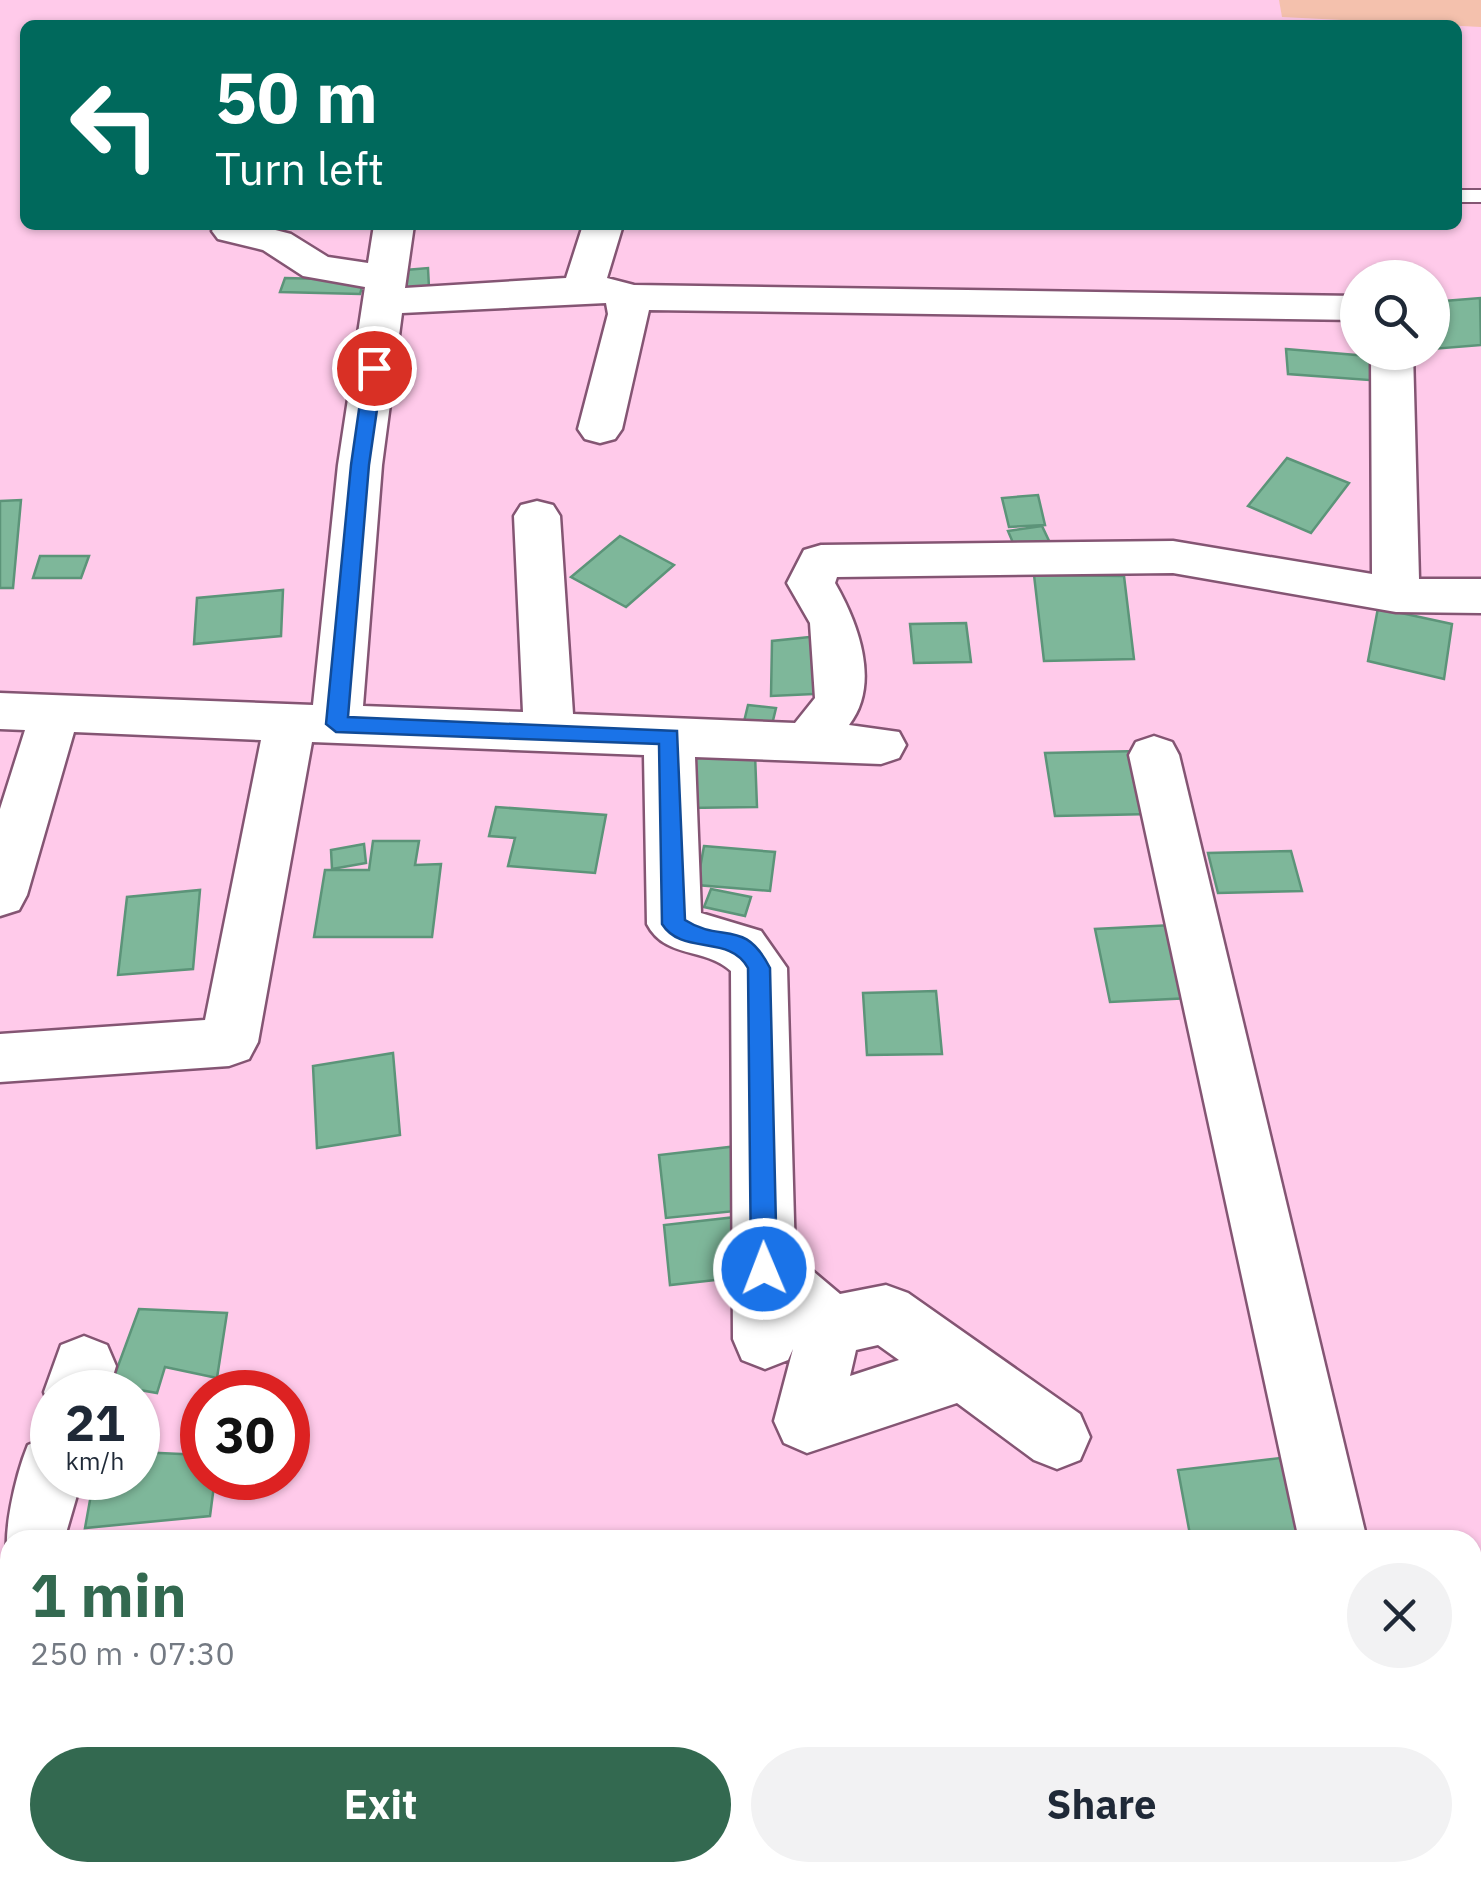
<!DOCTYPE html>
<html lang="en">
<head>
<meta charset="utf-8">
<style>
  :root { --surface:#fff; --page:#f2f2f3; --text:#1f2937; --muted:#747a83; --accent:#336950 }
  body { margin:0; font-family:"IBM Plex Sans",sans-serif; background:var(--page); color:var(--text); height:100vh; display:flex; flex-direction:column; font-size:38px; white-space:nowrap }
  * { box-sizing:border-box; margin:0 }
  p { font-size:32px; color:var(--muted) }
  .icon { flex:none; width:55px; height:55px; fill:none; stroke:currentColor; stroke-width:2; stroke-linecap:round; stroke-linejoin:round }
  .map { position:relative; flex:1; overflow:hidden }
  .drawer { position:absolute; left:0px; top:1530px; width:1482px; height:352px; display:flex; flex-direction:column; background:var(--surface); border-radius:30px 30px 0 0; box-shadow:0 2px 8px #0004 }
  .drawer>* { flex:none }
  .guide { position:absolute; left:20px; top:20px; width:1442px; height:210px; border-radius:15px; box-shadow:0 2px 8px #0004; background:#00695c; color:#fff; overflow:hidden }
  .tools { position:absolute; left:1340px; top:260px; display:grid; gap:20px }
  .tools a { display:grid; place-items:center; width:110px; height:110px; border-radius:50%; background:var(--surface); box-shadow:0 2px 8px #0004; font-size:50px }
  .speed { position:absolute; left:30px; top:1370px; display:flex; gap:20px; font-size:50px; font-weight:700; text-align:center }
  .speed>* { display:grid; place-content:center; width:130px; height:130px; border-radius:50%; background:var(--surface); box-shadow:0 2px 8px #0004; line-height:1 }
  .speed small { font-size:25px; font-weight:400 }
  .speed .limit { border:15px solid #d22; background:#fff; color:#111 }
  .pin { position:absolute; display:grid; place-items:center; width:85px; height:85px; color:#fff; margin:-42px; border:5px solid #fff; border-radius:50%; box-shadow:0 2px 10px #0007 }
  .me { position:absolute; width:110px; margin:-55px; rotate:359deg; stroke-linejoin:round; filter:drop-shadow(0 0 8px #0008) }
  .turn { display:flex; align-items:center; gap:35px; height:210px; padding:0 30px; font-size:45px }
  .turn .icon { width:130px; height:130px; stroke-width:2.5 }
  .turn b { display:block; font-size:70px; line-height:85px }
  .round { display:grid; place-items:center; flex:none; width:105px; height:105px; border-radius:52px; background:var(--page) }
  .headline { display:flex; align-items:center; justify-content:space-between; height:170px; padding:0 30px }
  h1 { font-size:60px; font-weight:800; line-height:75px; color:var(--accent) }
  .action { display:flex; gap:20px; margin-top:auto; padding:20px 30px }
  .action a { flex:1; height:115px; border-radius:60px; background:var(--accent); color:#fff; font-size:40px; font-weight:800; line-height:115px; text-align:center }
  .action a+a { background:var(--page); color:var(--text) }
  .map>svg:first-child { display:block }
  .green { fill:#f4c1ad }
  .building { fill:#7eb79a; stroke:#5c9479; stroke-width:2.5 }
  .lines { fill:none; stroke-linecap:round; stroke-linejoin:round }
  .lane-casing { stroke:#845573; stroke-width:4 }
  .street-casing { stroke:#845573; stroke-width:5 }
  .lane { fill:#fff; fill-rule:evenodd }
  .street { fill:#fff; fill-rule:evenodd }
  .route { fill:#1a73e8; stroke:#114b97; stroke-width:2.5 }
</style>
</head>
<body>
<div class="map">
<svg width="1481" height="1882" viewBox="0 0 1481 1882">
  <rect width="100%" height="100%" fill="#ffcaea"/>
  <g class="green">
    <polygon points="1279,0 1481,0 1481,27 1282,17"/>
    <polygon points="790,1872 924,1873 925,1882 789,1882"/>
  </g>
  <g class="building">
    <polygon points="428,268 429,288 406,289 406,270"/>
    <polygon points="285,278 364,280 360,294 280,292"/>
    <polygon points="1480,298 1481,345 1432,349 1432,302"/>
    <polygon points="1286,349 1379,357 1382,381 1288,374"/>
    <polygon points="1287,458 1349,483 1311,533 1248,506"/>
    <polygon points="1038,495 1045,525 1009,527 1002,498"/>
    <polygon points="21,500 13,588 0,588 0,501"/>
    <polygon points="1042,526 1051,545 1016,550 1008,531"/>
    <polygon points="620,536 674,565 626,607 571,577"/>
    <polygon points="40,556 89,556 81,578 33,578"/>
    <polygon points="1034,575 1124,576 1134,659 1044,661"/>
    <polygon points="283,590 281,636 194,644 197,598"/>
    <polygon points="1378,608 1452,624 1444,679 1368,661"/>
    <polygon points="966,623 971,662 914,663 910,624"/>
    <polygon points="828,635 835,693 771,696 772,641"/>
    <polygon points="748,705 776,708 770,733 742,730"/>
    <polygon points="1139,751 1152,814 1055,816 1045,753"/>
    <polygon points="755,754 757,807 686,808 686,755"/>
    <polygon points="496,807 606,815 595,873 508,866 515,838 489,836"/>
    <polygon points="373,841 419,841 415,865 441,864 432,937 314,937 325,870 369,870"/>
    <polygon points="364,844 366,863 332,869 331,850"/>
    <polygon points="704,846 775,852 770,891 697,885"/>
    <polygon points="1291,851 1302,891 1218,893 1208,853"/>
    <polygon points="711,889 751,897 745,916 704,907"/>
    <polygon points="200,890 193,969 118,975 127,897"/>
    <polygon points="1173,925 1191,998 1110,1002 1095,929"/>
    <polygon points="936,991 942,1054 867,1055 863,993"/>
    <polygon points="393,1053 400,1135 317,1148 313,1066"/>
    <polygon points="738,1146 746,1210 666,1218 659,1155"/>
    <polygon points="736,1217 743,1277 670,1285 664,1225"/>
    <polygon points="139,1309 227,1313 217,1378 165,1367 157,1393 111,1385"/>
    <polygon points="138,1452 202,1455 202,1478 215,1478 210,1516 85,1528 94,1478 138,1478"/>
    <polygon points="1280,1458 1304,1540 1191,1540 1178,1470"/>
    <polygon points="0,1574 10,1576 10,1712 0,1709"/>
    <polygon points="1472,1689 1481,1689 1481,1882 1455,1882 1453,1872 1472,1872"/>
    <polygon points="473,1872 625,1872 623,1882 509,1882"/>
    <polygon points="667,1872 780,1872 779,1882 667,1882"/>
  </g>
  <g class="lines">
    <g class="lane-casing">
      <rect id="lane" x="1458" y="190" width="23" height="12"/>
    </g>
    <g class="street-casing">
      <g id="street">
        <path d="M216 225H256L291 234 328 257 368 263 374 225H414L405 288 566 278 583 225H623L607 278 634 285 1358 296V320L649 310 622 429 615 439 600 443 585 439 578 429 608 314 606 303 402 313 382 465 363 706 523 712 514 516 521 505 537 501 553 505 560 516 573 714 795 723 815 698 810 623 787 583 804 550 821 545 1173 541 1372 574 1371 352H1413L1419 579H1481V613L1396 612 1173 573 837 577 835 583C858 623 881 684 849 725L899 732 906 745 899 758 881 764 695 757 701 913 761 931 787 968 795 1256 840 1294 886 1285 908 1293 1080 1414 1090 1437 1080 1460 1057 1469 1034 1460 957 1403 807 1453 784 1443 774 1421 793 1349 788 1360 765 1369 742 1360 733 1339 731 971C705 947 665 959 647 924L644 755 312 742 258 1042 249 1059 229 1066 0 1082V1034L205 1020 261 740 74 732 27 895 19 910 0 916V809L25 730 0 729V693L313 705 338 465 365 287 303 276 263 250 218 239 212 231ZM878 1345 899 1360 850 1376 856 1350Z"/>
        <polygon points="1154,736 1172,742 1179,755 1367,1540 1299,1540 1129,755 1136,742"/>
        <polygon points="84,1336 107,1345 116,1366 108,1392 52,1392 52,1413 44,1392 61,1345"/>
        <path d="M52 1435V1478H82L64 1540H10V1566C0 1540 16 1474 28 1445Z"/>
        <polygon points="1370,1872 1446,1872 1449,1882 1373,1882"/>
      </g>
    </g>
    <use href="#lane" class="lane"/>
    <use href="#street" class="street"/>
  </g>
  <path class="route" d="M374 362 383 368 369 465 348 717 677 731 685 920C722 944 744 917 770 968L777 1269 773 1277 764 1281 755 1277 751 1269 748 968C730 934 682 956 662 924L659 744 336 732 326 724 351 465 365 368Z"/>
</svg>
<div class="tools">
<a><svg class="icon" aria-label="search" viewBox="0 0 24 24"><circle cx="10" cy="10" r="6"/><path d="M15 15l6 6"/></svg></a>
</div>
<div class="speed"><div>21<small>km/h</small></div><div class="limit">30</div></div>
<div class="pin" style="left:374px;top:368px;background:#d93025"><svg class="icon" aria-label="arrive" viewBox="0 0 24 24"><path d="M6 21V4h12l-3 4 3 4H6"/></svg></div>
<svg class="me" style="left:764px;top:1269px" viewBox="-20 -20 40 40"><circle r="17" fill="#1a73e8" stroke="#fff" stroke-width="3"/><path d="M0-11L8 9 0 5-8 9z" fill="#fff"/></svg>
<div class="guide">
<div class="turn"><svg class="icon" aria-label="left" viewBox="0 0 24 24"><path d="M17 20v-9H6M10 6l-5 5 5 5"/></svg><div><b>50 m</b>Turn left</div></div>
</div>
<section class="drawer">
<div class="headline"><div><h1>1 min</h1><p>250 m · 07:30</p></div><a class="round"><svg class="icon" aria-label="close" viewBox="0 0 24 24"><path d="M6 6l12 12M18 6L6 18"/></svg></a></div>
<div class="action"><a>Exit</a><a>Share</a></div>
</section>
</div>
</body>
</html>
